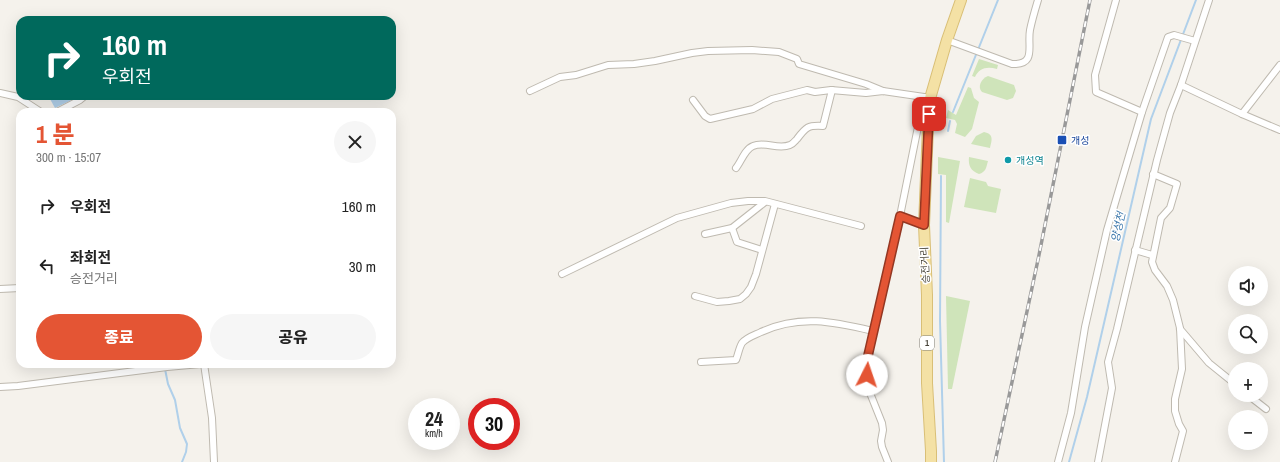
<!DOCTYPE html>
<html lang="ko">
<head>
<meta charset="utf-8">
<style>
  :root { --surface:#fff; --page:#f6f6f6; --text:#222; --muted:#767676; --accent:#e45534 }
  body { margin:0; font-family:"Archivo Narrow","Noto Sans KR",sans-serif; background:var(--page); color:var(--text); height:100vh; display:flex; flex-direction:column; font-size:15px; white-space:nowrap }
  * { box-sizing:border-box; margin:0 }
  p { font-size:13px; color:var(--muted) }
  .icon { flex:none; width:22px; height:22px; fill:none; stroke:currentColor; stroke-width:2; stroke-linecap:round; stroke-linejoin:round }
  .map { position:relative; flex:1; overflow:hidden }
  .panel { position:absolute; left:16px; top:108px; width:380px; height:260px; display:flex; flex-direction:column; background:var(--surface); border-radius:12px; box-shadow:0 4px 16px #0002 }
  .panel>* { flex:none }
  .guide { position:absolute; left:16px; top:16px; width:380px; height:84px; border-radius:12px; box-shadow:0 4px 16px #0002; background:#00695c; color:#fff; overflow:hidden }
  .tools { position:absolute; left:1228px; top:266px; display:grid; gap:8px }
  .tools a { display:grid; place-items:center; width:40px; height:40px; border-radius:50%; background:var(--surface); box-shadow:0 4px 16px #0002; font-size:20px }
  .speed { position:absolute; left:408px; top:398px; display:flex; gap:8px; font-size:20px; font-weight:700; text-align:center }
  .speed>* { display:grid; place-content:center; width:52px; height:52px; border-radius:50%; background:var(--surface); box-shadow:0 4px 16px #0002; line-height:1 }
  .speed small { font-size:10px; font-weight:400 }
  .speed .limit { border:6px solid #d22; background:#fff; color:#111 }
  .pin { position:absolute; display:grid; place-items:center; width:34px; height:34px; color:#fff; margin:-17px; border-radius:8px; box-shadow:0 2px 6px #0006 }
  .me { position:absolute; width:44px; margin:-22px; rotate:4deg; stroke-linejoin:round; filter:drop-shadow(0 0 3px #0008) }
  .turn { display:flex; align-items:center; gap:14px; height:84px; padding:0 20px; font-size:18px }
  .turn .icon { width:52px; height:52px; stroke-width:2.5 }
  .turn b { display:block; font-size:28px; line-height:34px }
  .round { display:grid; place-items:center; flex:none; width:42px; height:42px; border-radius:21px; background:var(--page) }
  .summary { display:flex; align-items:center; justify-content:space-between; height:68px; padding:0 20px }
  h1 { font-size:24px; font-weight:800; line-height:30px; color:var(--accent) }
  .primary-button { display:flex; gap:8px; margin-top:auto; padding:8px 20px }
  .primary-button a { flex:1; height:46px; border-radius:24px; background:var(--accent); color:#fff; font-size:16px; font-weight:800; line-height:46px; text-align:center }
  .primary-button a+a { background:var(--page); color:var(--text) }
  ul { padding:0; list-style:none }
  li { display:flex; align-items:center; gap:12px; height:60px; padding:0 20px }
  li div { flex:1 }
  li b { display:block; font-size:15px }
  li em { font-style:normal }
  .map>svg:first-child { display:block }
  .green { fill:#cfe4ba }
  .water { fill:#b0d0ea }
  .lines { fill:none; stroke-linecap:round; stroke-linejoin:round }
  .stream { stroke:#b0d0ea; stroke-width:2 }
  .street-casing { stroke:#bfbab0; stroke-width:8 }
  .primary-casing { stroke:#d9bf76; stroke-width:12 }
  .street { stroke:#fff; stroke-width:6 }
  .primary { stroke:#f4e1a5; stroke-width:10 }
  .rail-casing { stroke:#999; stroke-width:3.5 }
  .rail { stroke:#fff; stroke-width:2; stroke-dasharray:6; stroke-linecap:butt }
  .route-casing { stroke:#943722; stroke-width:10 }
  .route { stroke:#e45534; stroke-width:7 }
  .transit-dot { fill:#1a4fb4; stroke:#fff; stroke-width:1.5 }
  .culture-dot { fill:#0f9aa8; stroke:#fff; stroke-width:1.5 }
  .labels { text-anchor:middle; dominant-baseline:central; stroke-width:3; stroke-linejoin:round; paint-order:stroke }
  .shield { fill:#fff; stroke:#7f7c75; stroke-width:1 }
  .shield-label { font-size:9px; font-weight:bold; fill:#48443a }
  .transit-label { font-size:10px; fill:#164399; stroke:#fff; text-anchor:start }
  .culture-label { font-size:10px; fill:#0d838f; stroke:#fff; text-anchor:start }
  .street-label { font-size:10px; fill:#48443a; stroke:#fff }
  .water-label { font-size:11px; font-style:italic; fill:#3d78ab; stroke:#fff }
</style>
</head>
<body>
<div class="map">
<svg width="1280" height="462" viewBox="0 0 1280 462">
  <rect width="100%" height="100%" fill="#f5f2ec"/>
  <g class="green">
    <path d="M979 59 998 65 997 69C987 66 979 68 975 77L972 76Z"/>
    <path d="M988 76 1014 85 1016 91 1013 98 1007 100 982 92C977 87 981 79 988 76Z"/>
    <polygon points="968,87 971,88 974,98 979,102 972,129 965,137 955,133 957,124 955,120 946,118 948,110 956,115"/>
    <path d="M984 132C994 134 992 140 990 148L971 144 976 136Z"/>
    <polygon points="938,157 960,161 949,223 946,222 946,175 938,174"/>
    <path d="M969 157 988 161C986 168 986 172 979 174 971 171 968 166 969 157Z"/>
    <polygon points="970,178 986,182 988,186 1001,189 996,213 964,207"/>
    <polygon points="946,296 970,301 952,389 948,389"/>
  </g>
  <polygon class="water" points="55,96 71,96 74,99 55,108 50,99"/>
  <g class="lines">
    <g class="stream">
      <polyline points="953,112 998,0"/>
      <polyline points="948,131 950,121"/>
      <polyline points="941,176 940,321 944,462"/>
      <polyline points="164,364 168,384 175,400 180,428 187,444 186,452 182,462"/>
      <polyline points="1069,462 1087,397 1151,119 1196,0"/>
    </g>
    <g class="street-casing">
      <g id="street">
        <polyline points="1116,0 1095,75 1096,92 1142,112"/>
        <path d="M947 40 1012 64C1037 65 1027 46 1030 30 1032 20 1035 10 1038 0"/>
        <polyline points="1181,85 1242,114 1280,130"/>
        <polyline points="530,91 560,77 576,75 608,65 634,64 655,61 692,53 708,51 752,50 779,52 797,59 799,64 866,84 883,91"/>
        <polyline points="0,93 18,97 41,112"/>
        <polyline points="693,100 705,116 710,119 753,109 772,99 807,90 815,92 831,90 866,93 883,91 924,97"/>
        <polyline points="57,112 80,100 85,96"/>
        <polyline points="1242,114 1280,65"/>
        <path d="M736 168C741 162 745 149 753 146 765 141 778 150 790 145 793 144 795 141 797 139 806 127 808 125 823 126L832 90"/>
        <polyline points="1153,174 1177,184 1170,208 1161,218 1152,262 1155,270 1167,286 1173,300 1180,328 1182,369 1175,399 1175,411 1179,424 1183,431 1175,462"/>
        <polyline points="900,216 924,225"/>
        <polyline points="732,228 737,242 762,250"/>
        <polyline points="705,234 732,228 765,202"/>
        <polyline points="1135,250 1152,255"/>
        <polyline points="562,274 677,218 731,203 748,201 765,201 861,226"/>
        <polyline points="0,289 20,288"/>
        <polyline points="695,296 717,302 729,301 740,299 746,294 751,287 756,274 775,204"/>
        <polyline points="1180,329 1209,363 1235,384"/>
        <path d="M701 362 736 360C738 355 739 348 742 343 747 337 755 335 761 332 800 314 834 322 873 331"/>
        <polyline points="204,364 212,418 214,462"/>
        <polyline points="0,387 18,386 167,367 201,364"/>
        <polyline points="1248,395 1266,409"/>
        <polyline points="888,462 882,447 881,441 883,430 882,423 868,388 867,375 867,360 900,216 924,97 929,102"/>
        <polyline points="1058,462 1071,413 1085,327 1107,230 1142,112 1168,37 1174,35 1195,41"/>
        <polyline points="1098,462 1112,388 1108,362 1117,329 1157,160 1170,113 1181,85 1209,0"/>
      </g>
    </g>
    <g class="primary-casing">
      <polyline id="primary" points="931,462 931,451 927,383 927,295 924,225 929,102 947,40 961,0"/>
    </g>
    <use href="#street" class="street"/>
    <use href="#primary" class="primary"/>
    <g class="rail-casing">
      <polyline id="rail" points="995,462 1039,255 1090,0"/>
    </g>
    <use href="#rail" class="rail"/>
  </g>
  <g class="lines">
    <g class="route-casing">
      <polyline id="route" points="867,375 867,360 900,216 924,225 929,114"/>
    </g>
    <use href="#route" class="route"/>
  </g>
  <rect class="transit-dot" x="1057" y="135" width="10" height="10" rx="2"/>
  <circle class="culture-dot" cx="1008" cy="160" r="4"/>
  <g class="labels">
    <rect class="shield" x="920" y="336" width="14" height="14" rx="3"/>
    <g class="shield-label">
      <text x="927" y="343">1</text>
    </g>
    <g class="transit-label">
      <text x="1071" y="140">개성</text>
    </g>
    <g class="culture-label">
      <text x="1016" y="160">개성역</text>
    </g>
    <g class="street-label">
      <text transform="translate(925 265) rotate(-93)">승전거리</text>
    </g>
    <g class="water-label">
      <text transform="translate(1118 227) rotate(-77)">양성천</text>
    </g>
  </g>
</svg>
<div class="tools">
<a><svg class="icon" aria-label="sound" viewBox="0 0 24 24"><path d="M4 9h4l5-4v14l-5-4H4zM17 9q2 3 0 6"/></svg></a>
<a><svg class="icon" aria-label="search" viewBox="0 0 24 24"><circle cx="10" cy="10" r="6"/><path d="M15 15l6 6"/></svg></a>
<a>+</a>
<a>−</a>
</div>
<div class="speed"><div>24<small>km/h</small></div><div class="limit">30</div></div>
<div class="pin" style="left:929px;top:114px;background:#d93025"><svg class="icon" aria-label="arrive" viewBox="0 0 24 24"><path d="M6 21V4h12l-3 4 3 4H6"/></svg></div>
<svg class="me" style="left:867px;top:375px" viewBox="-20 -20 40 40"><circle r="19" fill="#fff"/><path d="M0-13L10 11 0 6-10 11z" fill="#e45534"/></svg>
<div class="guide">
<div class="turn"><svg class="icon" aria-label="right" viewBox="0 0 24 24"><path d="M7 20v-9h11M14 6l5 5-5 5"/></svg><div><b>160 m</b>우회전</div></div>
</div>
<section class="panel">
<div class="summary"><div><h1>1 분</h1><p>300 m · 15:07</p></div><a class="round"><svg class="icon" aria-label="close" viewBox="0 0 24 24"><path d="M6 6l12 12M18 6L6 18"/></svg></a></div>
<ul>
<li><svg class="icon" aria-label="right" viewBox="0 0 24 24"><path d="M7 20v-9h11M14 6l5 5-5 5"/></svg><div><b>우회전</b></div><em>160 m</em></li>
<li><svg class="icon" aria-label="left" viewBox="0 0 24 24"><path d="M17 20v-9H6M10 6l-5 5 5 5"/></svg><div><b>좌회전</b><p>승전거리</p></div><em>30 m</em></li>
</ul>
<div class="primary-button"><a>종료</a><a>공유</a></div>
</section>
</div>
</body>
</html>
